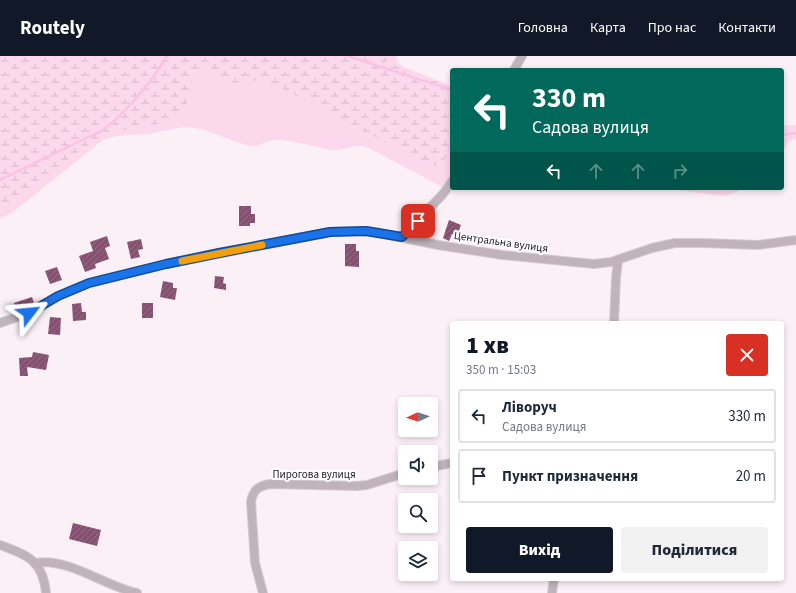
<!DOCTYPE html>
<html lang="uk">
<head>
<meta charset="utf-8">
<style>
  :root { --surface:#fff; --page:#f2f2f3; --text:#1f2937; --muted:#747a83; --line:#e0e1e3; --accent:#111827 }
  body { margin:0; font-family:"Source Sans 3",sans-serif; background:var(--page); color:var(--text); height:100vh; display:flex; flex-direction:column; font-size:15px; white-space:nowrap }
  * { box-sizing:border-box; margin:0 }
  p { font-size:13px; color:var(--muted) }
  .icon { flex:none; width:22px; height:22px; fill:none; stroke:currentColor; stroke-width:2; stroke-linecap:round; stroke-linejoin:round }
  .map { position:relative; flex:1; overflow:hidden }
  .details { position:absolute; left:450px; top:265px; width:334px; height:260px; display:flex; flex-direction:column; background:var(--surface); border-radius:4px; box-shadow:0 2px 6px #0003 }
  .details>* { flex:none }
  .guide { position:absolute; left:450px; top:12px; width:334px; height:122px; border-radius:4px; box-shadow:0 2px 6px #0003; background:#00695c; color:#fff; overflow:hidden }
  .needle { width:26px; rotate:266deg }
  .tools { position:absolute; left:398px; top:341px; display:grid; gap:8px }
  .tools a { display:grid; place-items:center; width:40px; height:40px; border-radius:4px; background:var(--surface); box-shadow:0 2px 6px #0003; font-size:20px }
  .pin { position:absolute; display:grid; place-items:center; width:34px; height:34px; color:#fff; margin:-17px; border-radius:8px; box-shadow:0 2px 6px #0006 }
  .me { position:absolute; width:44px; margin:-22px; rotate:61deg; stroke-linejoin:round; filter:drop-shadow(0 0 3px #0008) }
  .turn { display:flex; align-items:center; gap:14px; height:84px; padding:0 16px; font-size:18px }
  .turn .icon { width:52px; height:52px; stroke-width:2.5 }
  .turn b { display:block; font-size:28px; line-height:34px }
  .lanes { display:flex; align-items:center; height:38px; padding:0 16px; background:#0003; justify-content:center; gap:20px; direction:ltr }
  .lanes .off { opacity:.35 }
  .round { display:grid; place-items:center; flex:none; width:42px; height:42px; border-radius:4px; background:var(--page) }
  .head { display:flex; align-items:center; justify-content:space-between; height:68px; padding:0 16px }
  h1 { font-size:24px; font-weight:800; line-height:30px; color:var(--accent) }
  .action { display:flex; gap:8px; margin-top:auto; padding:8px 16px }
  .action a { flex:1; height:46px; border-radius:4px; background:var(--accent); color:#fff; font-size:16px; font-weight:800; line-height:46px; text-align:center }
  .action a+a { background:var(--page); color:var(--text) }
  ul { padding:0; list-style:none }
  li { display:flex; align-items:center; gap:12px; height:54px; margin:0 8px 6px; padding:0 8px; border:2px solid var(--line); border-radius:4px }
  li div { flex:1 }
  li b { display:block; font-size:15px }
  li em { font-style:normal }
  header { display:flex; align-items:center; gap:24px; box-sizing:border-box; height:56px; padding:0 20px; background:var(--accent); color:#fff }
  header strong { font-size:19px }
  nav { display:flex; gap:22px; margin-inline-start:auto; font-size:14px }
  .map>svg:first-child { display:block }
  .grass { fill:#fcd8ec }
  .wetland { fill:url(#wetland-marsh) }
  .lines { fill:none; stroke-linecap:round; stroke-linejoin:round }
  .stream { stroke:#fdc1e4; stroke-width:2.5 }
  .building { fill:url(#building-hatch) }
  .minor-casing { stroke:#d5cbd1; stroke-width:10 }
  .minor { stroke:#c0b4ba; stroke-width:8 }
  .route-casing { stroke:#114b97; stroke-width:10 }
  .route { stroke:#1a73e8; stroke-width:7 }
  .slow { stroke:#f59e0b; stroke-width:7 }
  .labels { text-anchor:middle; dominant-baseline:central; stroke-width:4; stroke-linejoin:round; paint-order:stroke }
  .street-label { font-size:11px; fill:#2a2026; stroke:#fff }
</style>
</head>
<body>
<header>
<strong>Routely</strong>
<nav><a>Головна</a><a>Карта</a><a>Про нас</a><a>Контакти</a></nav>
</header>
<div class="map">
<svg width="796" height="537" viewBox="0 0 796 537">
  <defs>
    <pattern id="wetland-marsh" width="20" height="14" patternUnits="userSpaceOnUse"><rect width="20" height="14" fill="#fcd8ec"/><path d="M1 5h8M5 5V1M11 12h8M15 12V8" fill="none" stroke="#d8b9ca"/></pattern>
    <pattern id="building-hatch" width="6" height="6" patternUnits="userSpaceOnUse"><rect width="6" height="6" fill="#855171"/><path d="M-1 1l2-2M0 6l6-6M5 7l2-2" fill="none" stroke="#946c84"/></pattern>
  </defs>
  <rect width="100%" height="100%" fill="#fbf0f6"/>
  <g class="grass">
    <path d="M0 0H397V2L398 7 404 11 452 30V132H460L451 134 446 133 369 92 362 90H355L339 94H331C317 91 288 83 275 84 265 84 260 92 248 90L202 73 184 71 147 78 116 80 103 84 12 157 0 162Z"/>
    <polygon points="782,69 796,69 796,83 789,85 782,97"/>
    <polygon points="662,132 745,132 729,139 722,140"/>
  </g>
  <path class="wetland" d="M0 0H387V5L390 7 452 32V90L443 106 438 109H430L423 106 268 25C264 25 260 25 256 25 247 25 239 28 230 26 217 23 210 7 194 17L184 58 181 62 172 65 108 77 100 81 0 152Z"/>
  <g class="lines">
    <g class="stream">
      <polyline points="348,0 452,34"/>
      <polyline points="782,79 796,77"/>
      <path d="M0 124 103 74C125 58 153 24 167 0"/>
    </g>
  </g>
  <g class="building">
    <polygon points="239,150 251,150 251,158 255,158 255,167 250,167 250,170 239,170"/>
    <polygon points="449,164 461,169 457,180 452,178 449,185 443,182"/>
    <polygon points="107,180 110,190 105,192 109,203 95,208 96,212 85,216 79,200 93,195 90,186"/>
    <polygon points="141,183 143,193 138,194 140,201 131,203 127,186"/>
    <polygon points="345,188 356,188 356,195 359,195 359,211 345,210"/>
    <polygon points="57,211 62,224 50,228 45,215"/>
    <polygon points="215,220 224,221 223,227 226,228 226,234 214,232"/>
    <polygon points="163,225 173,227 173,232 177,232 175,244 160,241"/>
    <polygon points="32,241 34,247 17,255 14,247"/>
    <polygon points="81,247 82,256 86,256 86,264 73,265 72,248"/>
    <rect x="142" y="247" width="11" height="15"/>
    <polygon points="50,261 61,262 60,279 48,278"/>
    <polygon points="33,296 49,299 46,314 27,311 28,320 20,320 19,302 32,301"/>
    <polygon points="73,467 101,474 97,490 69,483"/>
  </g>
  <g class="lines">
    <g class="minor-casing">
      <g id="minor">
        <polyline points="514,14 522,0"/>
        <polyline points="402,181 443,138 452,125"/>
        <polyline points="0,267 29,257 58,240 89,227 166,208 330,176 354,175 375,176 438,189 502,199 594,208 611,206 652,192 675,187 703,187 758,189 796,184"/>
        <polyline points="614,267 616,222 618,204"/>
        <polyline points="431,411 452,407"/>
        <path d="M0 489C28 499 43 505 46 537"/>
        <path d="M36 507C67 501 107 531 137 537"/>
        <path d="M263 537 255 507 251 446C253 434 258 430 270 428L357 430 367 429 405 417"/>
        <polyline points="552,537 554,523"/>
      </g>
    </g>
    <use href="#minor" class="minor"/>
  </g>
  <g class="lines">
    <g class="route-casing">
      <polyline id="route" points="29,257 58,240 89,227 166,208 219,197 330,176 366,175 402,181 418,165"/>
    </g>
    <use href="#route" class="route"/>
    <polyline class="slow" points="182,205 262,189"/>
  </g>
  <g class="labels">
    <g class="street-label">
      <text transform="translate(501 186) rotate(8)">Центральна вулиця</text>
      <text x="314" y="418">Пирогова вулиця</text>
    </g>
  </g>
</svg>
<div class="tools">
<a><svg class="needle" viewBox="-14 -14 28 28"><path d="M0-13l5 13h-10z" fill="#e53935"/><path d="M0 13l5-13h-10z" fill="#747a83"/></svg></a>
<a><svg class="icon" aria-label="sound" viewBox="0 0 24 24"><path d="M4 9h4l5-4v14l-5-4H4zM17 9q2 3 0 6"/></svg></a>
<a><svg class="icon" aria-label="search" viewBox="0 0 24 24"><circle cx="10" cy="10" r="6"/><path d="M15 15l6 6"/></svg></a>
<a><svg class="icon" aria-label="layers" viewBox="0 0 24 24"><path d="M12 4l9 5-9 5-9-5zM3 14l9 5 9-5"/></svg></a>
</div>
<div class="pin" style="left:418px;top:165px;background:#d93025"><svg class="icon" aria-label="arrive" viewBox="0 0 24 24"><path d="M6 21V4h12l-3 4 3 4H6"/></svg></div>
<svg class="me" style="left:29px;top:257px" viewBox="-20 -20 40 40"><path d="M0-17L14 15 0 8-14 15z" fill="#1a73e8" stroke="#fff" stroke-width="4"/></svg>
<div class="guide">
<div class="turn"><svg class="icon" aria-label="left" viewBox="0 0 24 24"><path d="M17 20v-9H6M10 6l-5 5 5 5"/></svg><div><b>330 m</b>Садова вулиця</div></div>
<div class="lanes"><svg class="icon" aria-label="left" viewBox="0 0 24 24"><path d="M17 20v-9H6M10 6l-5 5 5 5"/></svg><svg class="icon off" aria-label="ahead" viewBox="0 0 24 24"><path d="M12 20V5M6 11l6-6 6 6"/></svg><svg class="icon off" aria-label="ahead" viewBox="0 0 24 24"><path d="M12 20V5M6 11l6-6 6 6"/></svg><svg class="icon off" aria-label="right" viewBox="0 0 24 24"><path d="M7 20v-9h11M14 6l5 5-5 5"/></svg></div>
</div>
<section class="details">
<div class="head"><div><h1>1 хв</h1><p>350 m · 15:03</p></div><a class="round" style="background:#d93025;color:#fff"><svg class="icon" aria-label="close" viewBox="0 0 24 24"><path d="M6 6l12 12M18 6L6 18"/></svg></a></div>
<ul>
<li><svg class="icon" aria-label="left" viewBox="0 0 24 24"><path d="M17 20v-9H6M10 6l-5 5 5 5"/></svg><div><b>Ліворуч</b><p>Садова вулиця</p></div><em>330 m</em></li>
<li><svg class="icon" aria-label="arrive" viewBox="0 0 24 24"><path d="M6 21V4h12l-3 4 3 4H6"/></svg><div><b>Пункт призначення</b></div><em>20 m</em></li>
</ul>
<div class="action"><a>Вихід</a><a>Поділитися</a></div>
</section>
</div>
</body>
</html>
